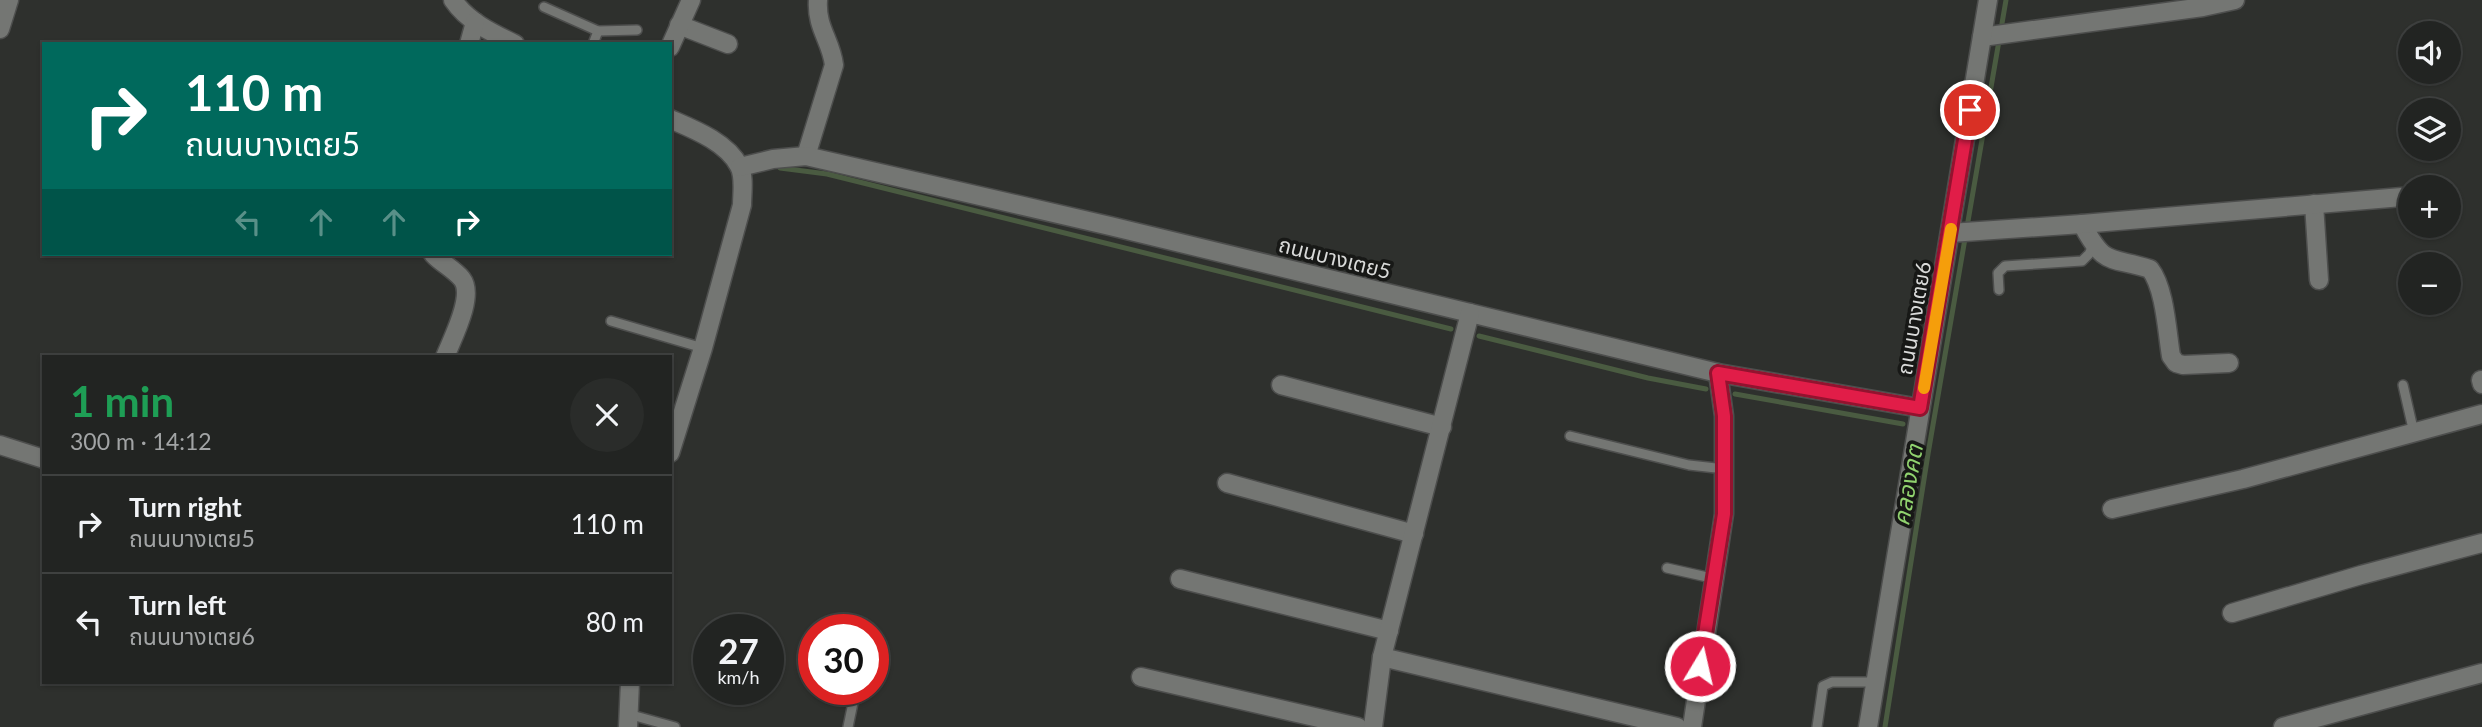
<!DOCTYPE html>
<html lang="en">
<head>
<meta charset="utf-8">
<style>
  :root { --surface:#222422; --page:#2a2c2a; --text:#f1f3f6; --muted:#a2a4a5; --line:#3f4140 }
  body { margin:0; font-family:Lato,"Noto Sans Thai",sans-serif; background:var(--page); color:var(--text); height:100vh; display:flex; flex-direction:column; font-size:26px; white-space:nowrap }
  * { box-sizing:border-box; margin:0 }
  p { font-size:23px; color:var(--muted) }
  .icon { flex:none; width:38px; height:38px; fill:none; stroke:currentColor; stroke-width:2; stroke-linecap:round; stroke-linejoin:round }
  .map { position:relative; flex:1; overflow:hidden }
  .details { position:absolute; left:42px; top:355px; width:630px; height:329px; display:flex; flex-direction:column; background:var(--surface); border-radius:0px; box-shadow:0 2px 5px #0004,0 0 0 2px var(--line) }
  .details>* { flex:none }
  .guide { position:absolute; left:42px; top:42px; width:630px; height:214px; border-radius:0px; box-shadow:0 2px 5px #0004,0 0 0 2px var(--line); background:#00695c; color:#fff; overflow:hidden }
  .buttons { position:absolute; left:2398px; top:21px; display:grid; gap:14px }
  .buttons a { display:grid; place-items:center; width:63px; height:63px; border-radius:50%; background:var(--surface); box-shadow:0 2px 5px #0004,0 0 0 2px var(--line); font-size:35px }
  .speed { position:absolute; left:693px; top:614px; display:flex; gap:14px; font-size:35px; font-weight:700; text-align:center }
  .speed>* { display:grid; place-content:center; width:91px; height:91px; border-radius:50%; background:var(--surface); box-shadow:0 2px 5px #0004,0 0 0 2px var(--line); line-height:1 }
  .speed small { font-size:18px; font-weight:400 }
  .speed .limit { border:10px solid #d22; background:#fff; color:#111 }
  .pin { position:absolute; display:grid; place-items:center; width:60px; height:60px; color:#fff; margin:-30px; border:4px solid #fff; border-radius:50%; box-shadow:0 2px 7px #0007 }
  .me { position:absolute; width:77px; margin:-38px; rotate:9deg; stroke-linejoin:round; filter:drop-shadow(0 0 5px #0008) }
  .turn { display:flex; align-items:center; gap:24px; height:147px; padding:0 28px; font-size:32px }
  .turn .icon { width:91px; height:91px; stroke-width:2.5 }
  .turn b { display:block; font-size:49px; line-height:60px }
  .lanes { display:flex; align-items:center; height:66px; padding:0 28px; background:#0003; justify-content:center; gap:35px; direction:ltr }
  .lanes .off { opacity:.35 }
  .round { display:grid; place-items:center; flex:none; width:74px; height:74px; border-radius:37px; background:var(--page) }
  .headline { display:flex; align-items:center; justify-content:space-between; height:119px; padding:0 28px }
  h1 { font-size:42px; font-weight:700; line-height:52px; color:#1e9e55 }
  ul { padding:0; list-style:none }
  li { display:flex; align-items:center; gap:21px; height:98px; padding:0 28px; border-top:2px solid var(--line) }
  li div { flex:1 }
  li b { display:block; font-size:26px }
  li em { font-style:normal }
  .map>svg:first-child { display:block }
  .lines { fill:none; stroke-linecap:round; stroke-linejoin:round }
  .stream { stroke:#4a5b41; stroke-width:5 }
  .service-casing { stroke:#4d4e4d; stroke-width:12 }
  .minor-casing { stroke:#4d4e4d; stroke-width:21 }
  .service { stroke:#747673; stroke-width:9 }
  .minor { stroke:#747673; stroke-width:18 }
  .route-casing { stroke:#92132f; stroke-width:18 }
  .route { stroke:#e11d48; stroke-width:12 }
  .slow { stroke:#f59e0b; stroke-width:12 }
  .labels { text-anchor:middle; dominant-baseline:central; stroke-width:7; stroke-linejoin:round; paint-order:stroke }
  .street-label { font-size:21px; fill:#d9dad9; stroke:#171816 }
  .water-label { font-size:23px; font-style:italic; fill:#91d36f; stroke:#171816 }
</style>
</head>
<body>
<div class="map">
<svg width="2482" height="727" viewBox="0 0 2482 727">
  <rect width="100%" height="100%" fill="#2e302d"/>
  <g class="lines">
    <g class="stream">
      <polyline points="780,168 827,174 1451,329"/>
      <polyline points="1479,336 1648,378 1706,389"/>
      <polyline points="1735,394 1903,424"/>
      <polyline points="1885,727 1928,454 2006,0"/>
    </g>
    <g class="service-casing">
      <g id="service">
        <polyline points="544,7 598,31 593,44"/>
        <polyline points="598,31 637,30"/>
        <polyline points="1999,290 1998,273 2005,266 2082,261 2089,254 2093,246"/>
        <polyline points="611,321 703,348"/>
        <polyline points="2403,385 2414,433"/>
        <polyline points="1570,436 1689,465 1725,469"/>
        <polyline points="1667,568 1716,579"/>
        <polyline points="628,714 675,727"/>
        <polyline points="848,727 855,693"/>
        <polyline points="1817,727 1823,686 1832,682 1875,682"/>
      </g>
    </g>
    <g class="minor-casing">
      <g id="minor">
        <path d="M453 0C467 21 492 33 515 44"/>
        <polyline points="679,25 728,44"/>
        <polyline points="0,29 9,0"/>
        <polyline points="1982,37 2203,7 2235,0"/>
        <polyline points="469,44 475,22"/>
        <polyline points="670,47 691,0"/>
        <path d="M670 119C693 129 727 142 739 166 745 177 742 193 742 205L703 348 670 453"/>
        <path d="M806 156 834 65C831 40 816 28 818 0"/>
        <polyline points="740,167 773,159 806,156 1110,226 1718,373 1920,408"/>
        <polyline points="2314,204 2319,280"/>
        <path d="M2082 224C2105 267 2108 256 2150 269 2165 288 2167 332 2171 356L2176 363 2183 365 2229 363"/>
        <polyline points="1950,233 2082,224 2402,197"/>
        <path d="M433 254C441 263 454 269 462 279 475 296 452 339 445 357"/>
        <polyline points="2481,380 2482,384"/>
        <polyline points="1281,385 1442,427"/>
        <polyline points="0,445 44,459"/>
        <polyline points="1227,483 1414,534"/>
        <polyline points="2112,509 2243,479 2482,414"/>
        <polyline points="1180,579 1389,631"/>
        <polyline points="2232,613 2361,575 2482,543"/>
        <polyline points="1382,657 1677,727"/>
        <polyline points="1141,677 1358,727"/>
        <polyline points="628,727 630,682"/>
        <polyline points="1373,727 1382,657 1470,313"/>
        <polyline points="1692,727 1724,514 1724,416 1718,373"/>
        <polyline points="1868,727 1988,0"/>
        <polyline points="2283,727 2482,673"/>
      </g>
    </g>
    <use href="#service" class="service"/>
    <use href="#minor" class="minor"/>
  </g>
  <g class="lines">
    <g class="route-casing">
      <polyline id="route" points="1700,666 1724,514 1724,416 1718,373 1920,408 1970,110"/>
    </g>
    <use href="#route" class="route"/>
    <polyline class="slow" points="1924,388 1951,229"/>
  </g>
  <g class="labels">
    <g class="street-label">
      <text transform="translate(1335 257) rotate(14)">ถนนบางเตย5</text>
      <text transform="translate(1913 318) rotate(-80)">ถนนบางเตย6</text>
    </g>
    <g class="water-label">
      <text transform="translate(1907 485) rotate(-80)">คลองคต</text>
    </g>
  </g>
</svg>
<div class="buttons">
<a><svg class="icon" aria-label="sound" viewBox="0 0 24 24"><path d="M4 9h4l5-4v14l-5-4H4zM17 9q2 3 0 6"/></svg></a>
<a><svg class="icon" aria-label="layers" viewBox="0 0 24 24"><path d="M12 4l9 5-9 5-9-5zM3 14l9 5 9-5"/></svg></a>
<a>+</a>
<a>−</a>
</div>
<div class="speed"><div>27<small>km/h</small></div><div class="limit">30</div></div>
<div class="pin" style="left:1970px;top:110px;background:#d93025"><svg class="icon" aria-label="arrive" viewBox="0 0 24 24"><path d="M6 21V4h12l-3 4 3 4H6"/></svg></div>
<svg class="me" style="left:1700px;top:666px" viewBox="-20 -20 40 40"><circle r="17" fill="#e11d48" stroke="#fff" stroke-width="3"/><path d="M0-11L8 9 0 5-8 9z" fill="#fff"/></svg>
<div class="guide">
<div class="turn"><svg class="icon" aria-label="right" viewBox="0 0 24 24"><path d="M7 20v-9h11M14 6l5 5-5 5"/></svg><div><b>110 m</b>ถนนบางเตย5</div></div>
<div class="lanes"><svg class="icon off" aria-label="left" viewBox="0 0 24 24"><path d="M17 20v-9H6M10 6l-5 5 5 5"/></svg><svg class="icon off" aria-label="ahead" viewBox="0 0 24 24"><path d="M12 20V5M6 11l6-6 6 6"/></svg><svg class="icon off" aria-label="ahead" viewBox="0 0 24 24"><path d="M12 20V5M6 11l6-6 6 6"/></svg><svg class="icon" aria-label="right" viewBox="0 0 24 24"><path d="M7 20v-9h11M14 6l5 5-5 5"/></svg></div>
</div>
<section class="details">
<div class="headline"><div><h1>1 min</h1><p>300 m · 14:12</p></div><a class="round"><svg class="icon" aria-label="close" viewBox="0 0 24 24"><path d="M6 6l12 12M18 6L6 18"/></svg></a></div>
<ul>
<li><svg class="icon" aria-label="right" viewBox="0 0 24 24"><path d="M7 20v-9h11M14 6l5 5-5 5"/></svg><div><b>Turn right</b><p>ถนนบางเตย5</p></div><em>110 m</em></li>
<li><svg class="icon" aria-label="left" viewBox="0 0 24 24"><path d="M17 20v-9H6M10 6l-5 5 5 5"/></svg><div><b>Turn left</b><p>ถนนบางเตย6</p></div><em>80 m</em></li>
</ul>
</section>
</div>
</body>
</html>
